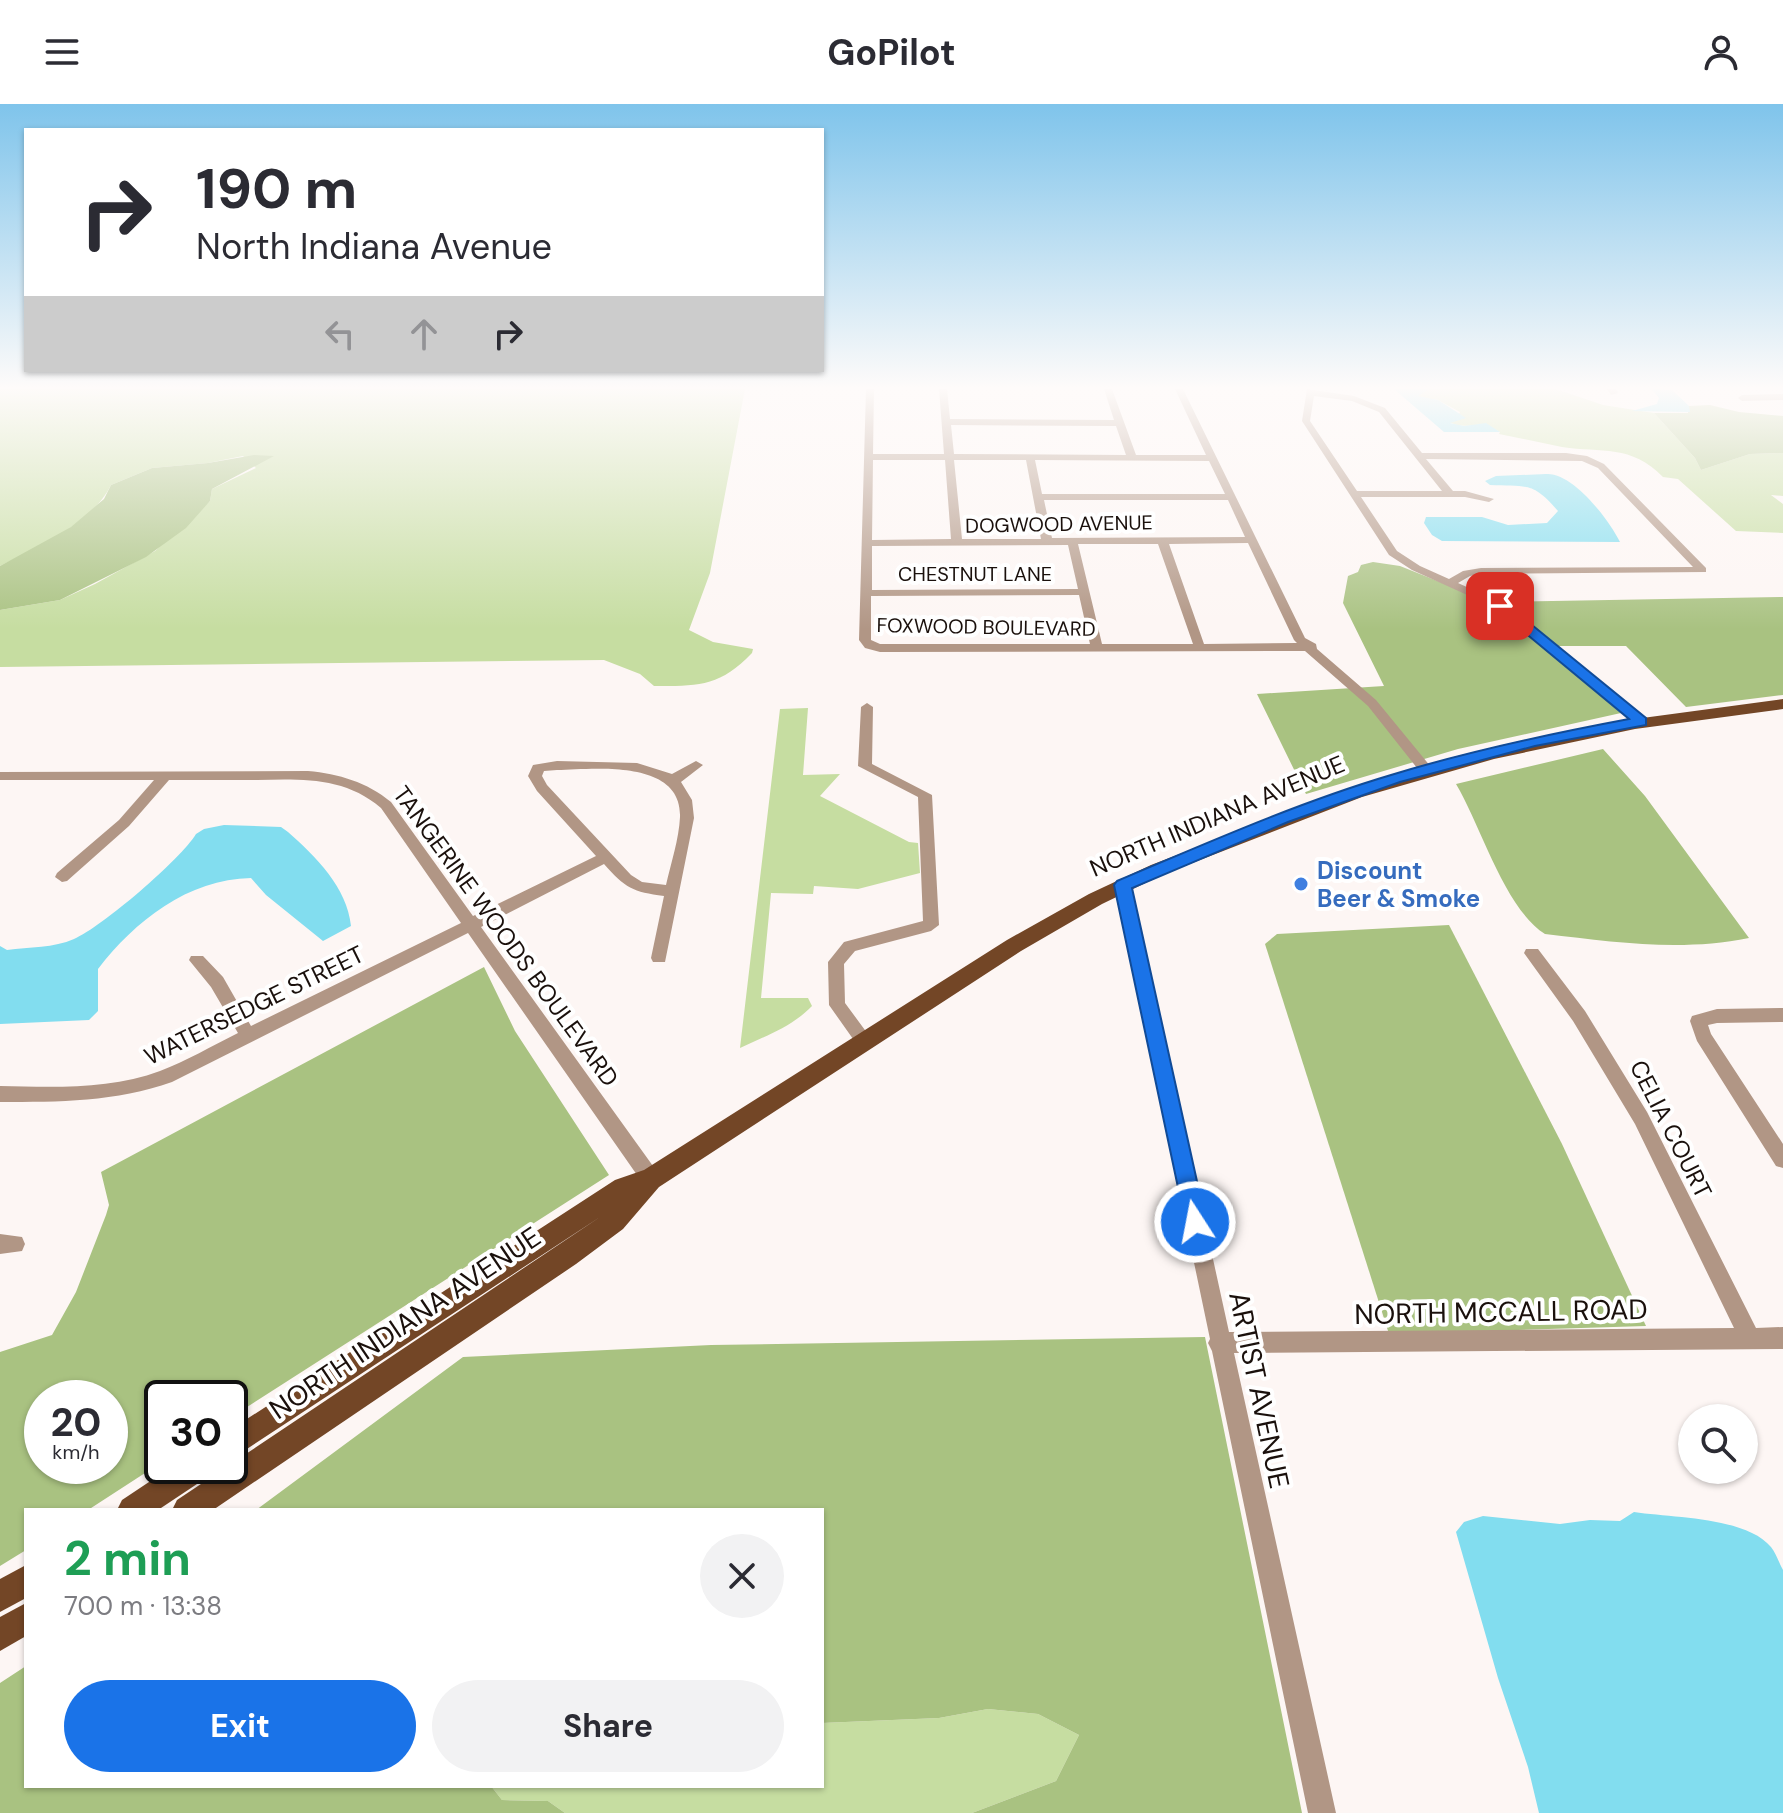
<!DOCTYPE html>
<html lang="en">
<head>
<meta charset="utf-8">
<style>
  :root { --surface:#fff; --page:#f2f2f3; --text:#2b2b33; --muted:#7c7c81; --accent:#1a73e8 }
  body { margin:0; font-family:"DM Sans",sans-serif; background:var(--page); color:var(--text); height:100vh; display:flex; flex-direction:column; font-size:30px; white-space:nowrap }
  * { box-sizing:border-box; margin:0 }
  p { font-size:26px; color:var(--muted) }
  .icon { flex:none; width:44px; height:44px; fill:none; stroke:currentColor; stroke-width:2; stroke-linecap:round; stroke-linejoin:round }
  .map { position:relative; flex:1; overflow:hidden }
  .side { position:absolute; left:24px; top:1404px; width:800px; height:280px; display:flex; flex-direction:column; background:var(--surface); border-radius:0px; box-shadow:0 2px 6px #0004 }
  .side>* { flex:none }
  .guide { position:absolute; left:24px; top:24px; width:800px; height:244px; border-radius:0px; box-shadow:0 2px 6px #0004; background:#fff; color:var(--text); overflow:hidden }
  .buttons { position:absolute; left:1678px; top:1300px; display:grid; gap:16px }
  .buttons a { display:grid; place-items:center; width:80px; height:80px; border-radius:50%; background:var(--surface); box-shadow:0 2px 6px #0004; font-size:40px }
  .speed { position:absolute; left:24px; top:1276px; display:flex; gap:16px; font-size:40px; font-weight:700; text-align:center }
  .speed>* { display:grid; place-content:center; width:104px; height:104px; border-radius:50%; background:var(--surface); box-shadow:0 2px 6px #0004; line-height:1 }
  .speed small { font-size:20px; font-weight:400 }
  .speed .limit { border:4px solid #111; border-radius:12px; background:#fff; color:#111 }
  .pin { position:absolute; display:grid; place-items:center; width:68px; height:68px; color:#fff; margin:-34px; border-radius:16px; box-shadow:0 4px 12px #0006 }
  .me { position:absolute; width:88px; margin:-44px; rotate:349deg; stroke-linejoin:round; filter:drop-shadow(0 0 6px #0008) }
  .turn { display:flex; align-items:center; gap:28px; height:168px; padding:0 40px; font-size:36px }
  .turn .icon { width:104px; height:104px; stroke-width:2.5 }
  .turn b { display:block; font-size:56px; line-height:68px }
  .lanes { display:flex; align-items:center; height:76px; padding:0 40px; background:#0003; justify-content:center; gap:40px; direction:ltr }
  .lanes .off { opacity:.35 }
  .round { display:grid; place-items:center; flex:none; width:84px; height:84px; border-radius:42px; background:var(--page) }
  .summary { display:flex; align-items:center; justify-content:space-between; height:136px; padding:0 40px }
  h1 { font-size:48px; font-weight:700; line-height:60px; color:#1e9e55 }
  .cta { display:flex; gap:16px; margin-top:auto; padding:16px 40px }
  .cta a { flex:1; height:92px; border-radius:48px; background:var(--accent); color:#fff; font-size:32px; font-weight:700; line-height:92px; text-align:center }
  .cta a+a { background:var(--page); color:var(--text) }
  header { display:flex; justify-content:space-between; align-items:center; height:104px; padding:0 40px; background:var(--surface); font-size:36px; font-weight:700 }
  .map>svg:first-child { display:block }
  .green { fill:#c6dda1 }
  .forest { fill:#a9c281; fill-rule:evenodd }
  .water { fill:#82ddef }
  .lines { fill:none; stroke-linecap:round; stroke-linejoin:round }
  .minor { fill:#b19685; fill-rule:evenodd }
  .major { fill:#734626; fill-rule:evenodd }
  .route { fill:#1a73e8; stroke:#114b97; stroke-width:2 }
  .shop-dot { fill:#3f7fe0; stroke:#fff; stroke-width:3 }
  .labels { text-anchor:middle; dominant-baseline:central; stroke-width:8; stroke-linejoin:round; paint-order:stroke }
  .far-street-label { font-size:20px; fill:#1a100c; stroke:#fff }
  .street-label { font-size:24px; fill:#1a100c; stroke:#fff }
  .shop-label { font-size:24px; font-weight:bold; fill:#366cbe; stroke:#fff; text-anchor:start }
  .near-street-label { font-size:28px; fill:#1a100c; stroke:#fff }
</style>
</head>
<body>
<header><svg class="icon" aria-label="menu" viewBox="0 0 24 24"><path d="M4 6h16M4 12h16M4 18h16"/></svg>GoPilot<svg class="icon" aria-label="person" viewBox="0 0 24 24"><circle cx="12" cy="8" r="4"/><path d="M4 21q1-7 8-7t8 7"/></svg></header>
<div class="map">
<svg width="1783" height="1709" viewBox="0 0 1783 1709">
  <rect width="100%" height="100%" fill="#fdf6f4"/>
  <g class="green">
    <path d="M0 285H745L710 469 689 526 713 538 753 545 752 549C719 583 699 582 654 582L640 570 604 556 0 563V506L60 496 95 480 155 447 210 397 212 385 256 364 243 352 208 359 152 364 111 381C92 420 37 444 0 462Z"/>
    <path d="M1429 285H1556L1603 301 1654 309 1695 354 1701 366 1750 350 1783 349V392L1771 391 1783 400V429L1736 427 1678 375 1663 373C1631 340 1602 349 1562 343 1541 339 1520 334 1499 330L1500 328C1477 313 1469 328 1449 318L1456 316 1460 308 1438 296 1418 293 1417 290Z"/>
    <path d="M808 604 803 671 840 670 820 692 909 738 918 739 920 769 858 785 814 782 813 790 771 789 761 894H808L812 902C792 923 765 932 740 944L780 605Z"/>
    <polygon points="988,1605 1038,1610 1079,1631 1056,1677 972,1709 565,1709 548,1697 502,1696 491,1682 822,1682 822,1619 939,1614"/>
  </g>
  <g class="forest">
    <polygon points="1710,301 1739,308 1783,312 1783,349 1750,350 1701,366 1695,354 1654,309 1688,309 1689,302"/>
    <polygon points="254,351 274,352 212,385 210,397 186,424 146,453 60,496 0,506 0,462 71,423 104,395 111,381 152,364 208,359"/>
    <polygon points="1373,458 1400,462 1490,498 1783,493 1783,591 1686,603 1626,542 1542,542 1621,609 1458,645 1306,690 1257,590 1384,582 1343,499 1348,472 1358,468 1361,461"/>
    <path d="M1603 645 1645 692 1749 834C1680 848 1614 838 1545 830 1505 805 1481 722 1456 680Z"/>
    <polygon points="1449,821 1562,1040 1646,1222 1389,1230 1265,840 1277,830"/>
    <path d="M484 863 515 927 609 1071 230 1314V1294H162V1358L88 1406H26V1446L0 1462V1248L52 1231 76 1188 106 1111 109 1101 101 1068ZM110 1294V1362H42V1294Z"/>
    <polygon points="1205,1233 1302,1709 972,1709 1056,1677 1079,1631 1038,1610 988,1605 939,1614 822,1619 822,1406 256,1406 463,1253 711,1241"/>
    <polygon points="26,1562 26,1682 491,1682 502,1696 548,1697 565,1709 0,1709 0,1579"/>
  </g>
  <g class="water">
    <polygon points="1394,285 1429,285 1418,292 1438,296 1466,314 1450,319 1464,322 1486,319 1500,328 1444,328"/>
    <polygon points="1652,285 1672,286 1689,302 1690,308 1632,307 1657,300 1659,294"/>
    <path d="M1546 370C1573 368 1609 416 1620 438L1442 437 1432 431 1424 419 1426 413H1482L1508 421 1547 419 1558 407C1532 377 1527 383 1490 381L1485 377 1496 372Z"/>
    <path d="M224 721 281 723 288 728C316 753 347 783 351 822L323 837 266 791 251 774C188 775 135 817 98 865V907L89 916 0 920V842L7 846C29 843 54 844 74 835 102 823 181 755 196 730L204 725Z"/>
    <path d="M1634 1408C1674 1414 1746 1413 1771 1443 1776 1449 1779 1459 1783 1466V1709H1539L1528 1663 1498 1574 1456 1428 1464 1418 1483 1412 1560 1420 1590 1416 1620 1417Z"/>
  </g>
  <g class="lines">
    <g class="minor">
      <path d="M866 285H874L873 350H944L939 285H947L950 315 1114 316 1104 285H1112L1136 351H1206L1175 285H1183L1305 534 1316 540 1317 545 1376 596 1431 663V669H1421L1368 602 1305 547 880 548 865 544 859 536ZM951 321 1116 322 1126 351 954 350ZM873 356H945L951 435 872 436ZM954 356H1026L1041 435H962ZM1035 356 1209 357 1225 390H1042ZM1044 396H1228L1245 433 1052 434ZM1248 439 1294 536 1297 539 1204 540 1169 440ZM1078 440H1158L1193 540H1102ZM1068 441 1078 485 872 486V442ZM1079 491 1090 540H880L871 536V492Z"/>
      <path d="M1307 285 1354 292 1385 304 1422 349H1566L1587 352 1604 360 1706 464V468L1481 470 1470 472 1458 479 1504 500 1646 614V620H1636L1496 504 1412 466 1389 451 1302 317ZM1314 292 1352 297 1379 308 1442 387H1357L1310 317ZM1426 355 1582 357 1598 364 1693 463 1481 464 1463 467 1449 475 1420 462 1397 447 1361 393H1465L1489 398 1494 395 1465 387H1453Z"/>
      <polygon points="1607,285 1616,285 1618,289 1611,291"/>
      <polygon points="1783,290 1783,296 1742,297 1738,294 1742,291"/>
      <polygon points="867,599 873,603 872,660 932,691 939,821 931,827 855,847 844,860 845,899 873,937 870,942 864,944 858,942 829,901 828,858 844,838 923,817 918,693 858,662 861,603"/>
      <path d="M557 657 637 659 672 670 696 657 703 661 681 678 692 696 694 714 665 858H653L651 854 664 792C633 788 625 784 604 760L481 823 658 1069 660 1075 658 1081 651 1084 644 1081 468 829 172 978C116 998 59 998 0 998V982C52 983 110 986 160 967 186 957 212 942 238 929L211 883 189 856 191 852H203L223 873 251 922 461 819 381 704C345 673 302 675 257 676 228 676 198 676 169 676L129 722 67 777 62 778 55 773 57 769 119 716 154 676H0V668L308 667C339 670 367 678 391 698L473 812 596 752 537 687 528 672 533 661ZM557 666C595 665 682 655 680 713 679 735 671 759 666 781L642 778 631 771 547 681 542 672 544 667Z"/>
      <polygon points="1123,776 1131,781 1229,1228 1734,1224 1635,1020 1573,917 1524,849 1526,845 1538,845 1585,907 1647,1008 1756,1224 1783,1223 1783,1245 1234,1249 1336,1709 1308,1709 1212,1247 1208,1239 1210,1235 1115,781"/>
      <polygon points="1783,904 1783,918 1717,919 1708,921 1711,930 1783,1040 1783,1064 1776,1062 1697,937 1690,917 1692,912 1717,905"/>
      <polygon points="0,1130 22,1133 25,1140 22,1147 0,1150"/>
    </g>
    <g class="major">
      <polygon points="1783,595 1783,605 1635,625 1494,655 1362,693 1164,770 1102,800 1021,847 659,1083 623,1125 576,1160 213,1406 172,1406 177,1396 600,1113 230,1356 230,1326 615,1076 644,1066 1007,836 1089,790 1151,761 1349,685 1494,644 1635,615"/>
      <polygon points="173,1362 213,1362 209,1372 158,1406 117,1406 122,1396"/>
      <polygon points="26,1461 26,1494 0,1508 0,1475"/>
      <polygon points="26,1499 26,1532 0,1547 0,1513"/>
    </g>
  </g>
  <linearGradient id="sky" x2="0" y2="1"><stop stop-color="#7fc4eb"/><stop offset="0.54" stop-color="#fefbfa"/><stop offset="1" stop-color="#fefbfa" stop-opacity="0"/></linearGradient>
  <rect width="1783" height="525" fill="url(#sky)"/>
  <path class="route" d="M1495 499H1505L1646 614V621L1535 642 1400 678 1288 718 1132 784 1206 1118 1203 1126 1195 1129 1187 1126 1114 781 1117 777C1207 739 1297 699 1391 671 1469 647 1549 630 1629 615L1495 504Z"/>
  <circle class="shop-dot" cx="1301" cy="780" r="8"/>
  <g class="labels">
    <g class="far-street-label">
      <text transform="translate(1059 420) rotate(-1)">DOGWOOD AVENUE</text>
      <text x="975" y="470">CHESTNUT LANE</text>
      <text transform="translate(986 523) rotate(1)">FOXWOOD BOULEVARD</text>
    </g>
    <g class="street-label">
      <text transform="translate(1217 712) rotate(-23)">NORTH INDIANA AVENUE</text>
      <text transform="translate(506 832) rotate(54)">TANGERINE WOODS BOULEVARD</text>
      <text transform="translate(254 901) rotate(-26)">WATERSEDGE STREET</text>
      <text transform="translate(1671 1025) rotate(63)">CELIA COURT</text>
    </g>
    <g class="shop-label">
      <text x="1317" y="766">Discount<tspan x="1317" dy="28">Beer &amp; Smoke</tspan></text>
    </g>
    <g class="near-street-label">
      <text transform="translate(1501 1208) rotate(-1)">NORTH MCCALL ROAD</text>
      <text transform="translate(405 1219) rotate(-34)">NORTH INDIANA AVENUE</text>
      <text transform="translate(1259 1286) rotate(78)">ARTIST AVENUE</text>
    </g>
  </g>
</svg>
<div class="buttons">
<a><svg class="icon" aria-label="search" viewBox="0 0 24 24"><circle cx="10" cy="10" r="6"/><path d="M15 15l6 6"/></svg></a>
</div>
<div class="speed"><div>20<small>km/h</small></div><div class="limit">30</div></div>
<div class="pin" style="left:1500px;top:502px;background:#d93025"><svg class="icon" aria-label="arrive" viewBox="0 0 24 24"><path d="M6 21V4h12l-3 4 3 4H6"/></svg></div>
<svg class="me" style="left:1195px;top:1118px" viewBox="-20 -20 40 40"><circle r="17" fill="#1a73e8" stroke="#fff" stroke-width="3"/><path d="M0-11L8 9 0 5-8 9z" fill="#fff"/></svg>
<div class="guide">
<div class="turn"><svg class="icon" aria-label="right" viewBox="0 0 24 24"><path d="M7 20v-9h11M14 6l5 5-5 5"/></svg><div><b>190 m</b>North Indiana Avenue</div></div>
<div class="lanes"><svg class="icon off" aria-label="left" viewBox="0 0 24 24"><path d="M17 20v-9H6M10 6l-5 5 5 5"/></svg><svg class="icon off" aria-label="ahead" viewBox="0 0 24 24"><path d="M12 20V5M6 11l6-6 6 6"/></svg><svg class="icon" aria-label="right" viewBox="0 0 24 24"><path d="M7 20v-9h11M14 6l5 5-5 5"/></svg></div>
</div>
<section class="side">
<div class="summary"><div><h1>2 min</h1><p>700 m · 13:38</p></div><a class="round"><svg class="icon" aria-label="close" viewBox="0 0 24 24"><path d="M6 6l12 12M18 6L6 18"/></svg></a></div>
<div class="cta"><a>Exit</a><a>Share</a></div>
</section>
</div>
</body>
</html>
